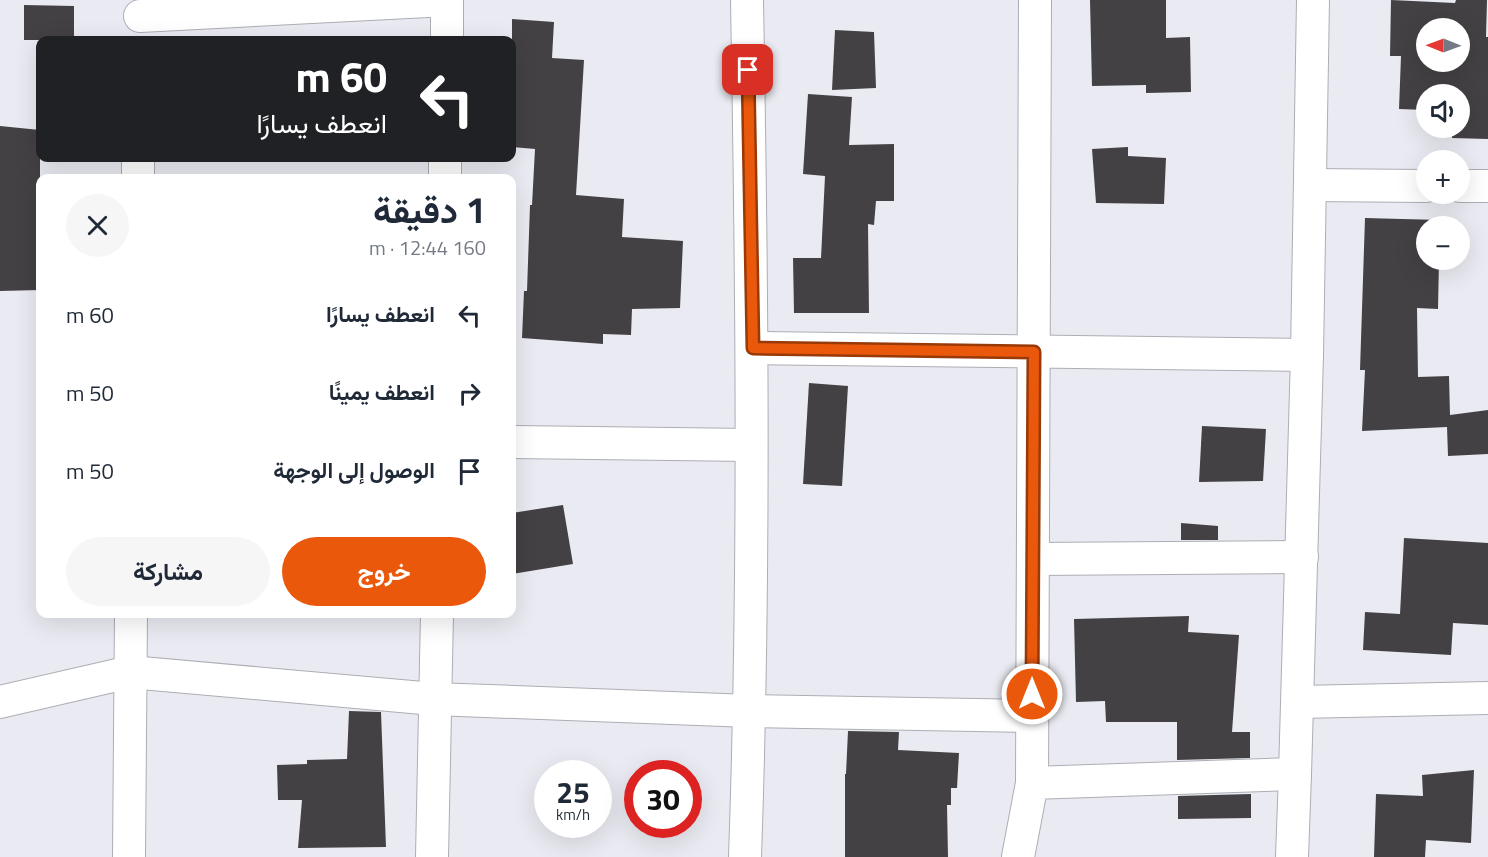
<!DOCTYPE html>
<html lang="ar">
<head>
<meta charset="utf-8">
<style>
  :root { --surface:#fff; --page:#f6f6f7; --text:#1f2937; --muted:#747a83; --accent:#ea580c }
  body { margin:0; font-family:"Titillium Web",Vazirmatn,sans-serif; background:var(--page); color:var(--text); direction:rtl; height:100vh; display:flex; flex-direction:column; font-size:22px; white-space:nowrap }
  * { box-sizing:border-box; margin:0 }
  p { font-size:20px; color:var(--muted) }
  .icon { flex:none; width:33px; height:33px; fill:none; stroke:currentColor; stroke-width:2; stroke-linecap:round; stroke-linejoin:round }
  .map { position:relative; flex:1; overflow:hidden; direction:ltr }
  .drawer { position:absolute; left:36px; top:174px; width:480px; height:444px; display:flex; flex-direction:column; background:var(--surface); border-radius:12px; box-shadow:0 6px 24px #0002; direction:rtl }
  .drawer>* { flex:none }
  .banner { position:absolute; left:36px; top:36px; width:480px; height:126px; border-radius:12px; box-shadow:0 6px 24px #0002; direction:rtl; background:#202124; color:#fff; overflow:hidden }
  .needle { width:39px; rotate:271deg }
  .tools { position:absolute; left:1416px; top:18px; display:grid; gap:12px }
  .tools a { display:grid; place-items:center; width:54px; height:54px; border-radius:50%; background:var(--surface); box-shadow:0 6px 24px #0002; font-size:30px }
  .speed { position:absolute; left:534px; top:760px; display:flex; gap:12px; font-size:30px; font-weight:700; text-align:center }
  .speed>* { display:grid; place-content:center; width:78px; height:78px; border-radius:50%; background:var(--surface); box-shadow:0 6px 24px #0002; line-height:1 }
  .speed small { font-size:15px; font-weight:400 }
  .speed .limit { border:9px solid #d22; background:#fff; color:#111 }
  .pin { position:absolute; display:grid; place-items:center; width:51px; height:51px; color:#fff; margin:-26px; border-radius:12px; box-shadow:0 3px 9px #0006 }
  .me { position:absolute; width:66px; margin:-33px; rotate:0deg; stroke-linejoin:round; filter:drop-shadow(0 0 4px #0008) }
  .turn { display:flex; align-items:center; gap:21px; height:126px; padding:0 30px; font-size:27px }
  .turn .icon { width:78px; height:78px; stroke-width:2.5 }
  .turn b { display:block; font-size:42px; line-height:51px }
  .round { display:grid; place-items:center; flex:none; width:63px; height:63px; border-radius:32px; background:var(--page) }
  .overview { display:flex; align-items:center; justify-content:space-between; height:102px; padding:0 30px }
  h1 { font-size:36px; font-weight:700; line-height:45px }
  .primary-button { display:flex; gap:12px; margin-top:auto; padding:12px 30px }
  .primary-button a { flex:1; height:69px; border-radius:36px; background:var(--accent); color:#fff; font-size:24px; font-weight:700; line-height:69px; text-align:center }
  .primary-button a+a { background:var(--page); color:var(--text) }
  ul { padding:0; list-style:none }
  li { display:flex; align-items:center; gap:18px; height:78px; padding:0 30px }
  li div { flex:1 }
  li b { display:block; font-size:22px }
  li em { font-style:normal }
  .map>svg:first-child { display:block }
  .building { fill:#444145; fill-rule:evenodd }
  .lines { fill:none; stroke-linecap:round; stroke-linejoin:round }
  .street-casing { stroke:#acaeb4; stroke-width:34 }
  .street { stroke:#fff; stroke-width:32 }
  .route-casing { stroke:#983908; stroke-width:15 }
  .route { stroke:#ea580c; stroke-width:10 }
</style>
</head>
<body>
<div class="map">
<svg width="1488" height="857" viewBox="0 0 1488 857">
  <rect width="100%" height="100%" fill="#eaebf2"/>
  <g class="building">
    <polygon points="1090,0 1166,0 1166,38 1190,37 1191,92 1146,93 1146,85 1092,86"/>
    <path d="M1391 0 1455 3 1456 0H1487L1486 37H1488V139L1452 138V128H1460V94H1426V110L1399 109 1401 56H1390ZM1426 28H1460V62H1426Z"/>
    <polygon points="24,5 74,6 74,40 24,40"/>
    <polygon points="512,19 554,22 552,58 584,60 576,195 624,199 622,237 683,241 680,308 632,309 631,335 603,334 603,344 522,338 524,291 527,291 530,205 532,205 535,149 512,147"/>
    <polygon points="835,30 874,32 876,88 832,90"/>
    <polygon points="808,94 852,97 849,145 894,144 894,201 876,201 874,225 868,224 869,313 794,313 793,258 821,258 825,176 803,174"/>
    <polygon points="0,126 40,130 40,290 0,291"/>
    <polygon points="1128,147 1128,156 1166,158 1164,204 1096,203 1092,149"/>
    <polygon points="1365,218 1440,220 1440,226 1426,226 1426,260 1439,260 1438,309 1417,308 1418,377 1449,376 1450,415 1488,410 1488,454 1448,456 1447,427 1362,431 1365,370 1360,370"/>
    <polygon points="809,383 848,386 842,486 803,484"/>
    <polygon points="1202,426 1266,429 1263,481 1199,482"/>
    <polygon points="563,505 573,564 512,574 512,513"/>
    <polygon points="1181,523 1218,526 1218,540 1181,540"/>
    <polygon points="1404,538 1488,543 1488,625 1453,623 1451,655 1363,650 1365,612 1400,614"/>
    <polygon points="1189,616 1188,632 1239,635 1232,732 1250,732 1250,758 1177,760 1177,722 1106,722 1105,701 1076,702 1074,619"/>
    <polygon points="349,711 381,712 386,847 298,848 302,800 278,800 277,765 307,764 307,760 347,759"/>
    <polygon points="848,731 899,732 898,750 959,753 957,788 951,788 951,805 947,805 948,857 845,857 845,774 846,774"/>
    <polygon points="1474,770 1471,843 1426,840 1425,857 1374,857 1376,794 1423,796 1422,775"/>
    <polygon points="1251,794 1251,818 1178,819 1178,796"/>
  </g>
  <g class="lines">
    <g class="street-casing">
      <g id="street">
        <polyline points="140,16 447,0"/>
        <polyline points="447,40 447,0"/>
        <polyline points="138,178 138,158"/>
        <polyline points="445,178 445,158"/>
        <polyline points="1310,185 1426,186"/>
        <polyline points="1460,186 1488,186"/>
        <polyline points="752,348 1307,355"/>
        <polyline points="512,442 751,445"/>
        <polyline points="1033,559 1302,557"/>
        <polyline points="0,702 130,672 434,699 750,711 1032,716"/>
        <polyline points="1298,702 1488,698"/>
        <polyline points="1032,783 1035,0"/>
        <polyline points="129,857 131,614"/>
        <polyline points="432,857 437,614"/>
        <path d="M745 857C755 571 752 286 747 0"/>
        <polyline points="1018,857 1032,783 1295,774 1307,355 1313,0"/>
        <polyline points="1292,857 1295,774"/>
      </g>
    </g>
    <use href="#street" class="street"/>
  </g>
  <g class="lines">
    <g class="route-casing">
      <polyline id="route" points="748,70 753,348 1034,352 1032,694"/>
    </g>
    <use href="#route" class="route"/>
  </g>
</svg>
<div class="tools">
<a><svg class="needle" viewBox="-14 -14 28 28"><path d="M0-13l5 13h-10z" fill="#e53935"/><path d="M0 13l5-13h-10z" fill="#747a83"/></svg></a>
<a><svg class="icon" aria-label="sound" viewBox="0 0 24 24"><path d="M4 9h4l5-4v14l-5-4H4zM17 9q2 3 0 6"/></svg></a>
<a>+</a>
<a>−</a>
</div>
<div class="speed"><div>25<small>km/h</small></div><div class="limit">30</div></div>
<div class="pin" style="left:748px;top:70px;background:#d93025"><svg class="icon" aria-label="arrive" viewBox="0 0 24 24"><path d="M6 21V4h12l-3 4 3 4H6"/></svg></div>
<svg class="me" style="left:1032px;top:694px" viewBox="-20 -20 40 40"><circle r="17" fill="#ea580c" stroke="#fff" stroke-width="3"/><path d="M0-11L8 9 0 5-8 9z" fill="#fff"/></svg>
<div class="banner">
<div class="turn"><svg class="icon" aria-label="left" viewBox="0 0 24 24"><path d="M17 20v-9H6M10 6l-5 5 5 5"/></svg><div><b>60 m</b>انعطف يسارًا</div></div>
</div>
<section class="drawer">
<div class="overview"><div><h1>1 دقيقة</h1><p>160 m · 12:44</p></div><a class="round"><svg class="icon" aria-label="close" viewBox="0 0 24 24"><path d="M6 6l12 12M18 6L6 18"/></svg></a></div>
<ul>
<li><svg class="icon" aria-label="left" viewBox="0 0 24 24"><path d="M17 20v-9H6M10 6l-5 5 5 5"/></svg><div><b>انعطف يسارًا</b></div><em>60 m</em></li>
<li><svg class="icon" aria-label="right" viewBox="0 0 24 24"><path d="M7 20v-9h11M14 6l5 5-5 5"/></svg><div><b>انعطف يمينًا</b></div><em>50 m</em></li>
<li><svg class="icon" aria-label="arrive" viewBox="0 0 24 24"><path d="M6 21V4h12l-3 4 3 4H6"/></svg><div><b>الوصول إلى الوجهة</b></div><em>50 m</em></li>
</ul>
<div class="primary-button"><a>خروج</a><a>مشاركة</a></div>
</section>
</div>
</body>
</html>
